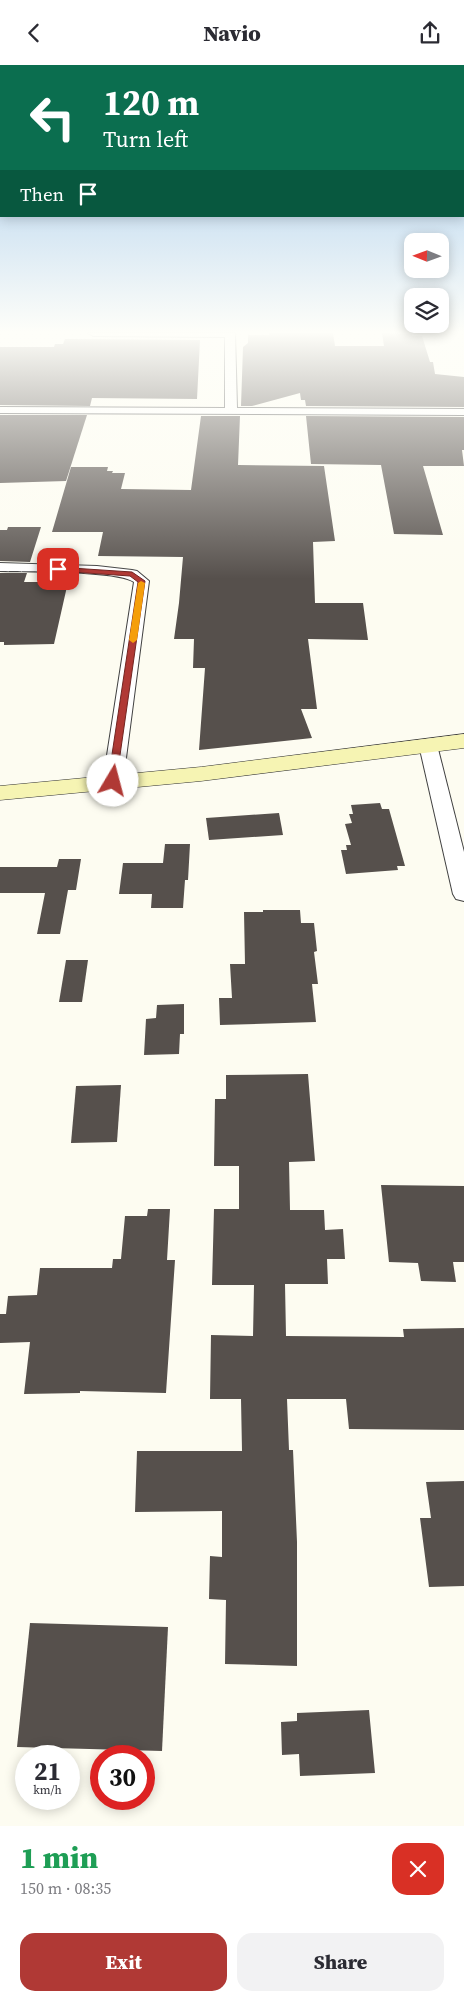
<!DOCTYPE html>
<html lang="en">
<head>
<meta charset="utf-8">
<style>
  :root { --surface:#fff; --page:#f2f2f3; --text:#2b2b33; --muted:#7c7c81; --accent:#b03935 }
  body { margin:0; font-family:"Source Serif 4",serif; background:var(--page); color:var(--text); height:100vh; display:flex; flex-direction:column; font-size:19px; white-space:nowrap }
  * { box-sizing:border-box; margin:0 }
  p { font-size:16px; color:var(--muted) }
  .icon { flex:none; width:28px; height:28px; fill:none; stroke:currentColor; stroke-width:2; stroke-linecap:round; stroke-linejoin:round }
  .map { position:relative; height:1761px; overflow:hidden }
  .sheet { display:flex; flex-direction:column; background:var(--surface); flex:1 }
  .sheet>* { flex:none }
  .hud { position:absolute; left:0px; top:0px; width:465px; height:152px; box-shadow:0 2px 12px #0003; background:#0b6e4f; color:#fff; overflow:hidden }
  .needle { width:32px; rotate:271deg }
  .tools { position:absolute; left:404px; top:168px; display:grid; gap:10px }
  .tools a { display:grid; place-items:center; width:45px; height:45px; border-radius:10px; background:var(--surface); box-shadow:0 2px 12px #0003; font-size:25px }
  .speed { position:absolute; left:15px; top:1680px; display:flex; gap:10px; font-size:25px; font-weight:700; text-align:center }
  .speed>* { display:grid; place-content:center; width:65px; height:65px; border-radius:50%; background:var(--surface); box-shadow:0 2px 12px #0003; line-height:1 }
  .speed small { font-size:12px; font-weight:400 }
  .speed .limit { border:8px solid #d22; background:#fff; color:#111 }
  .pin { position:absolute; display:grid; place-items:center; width:42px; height:42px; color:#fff; margin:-21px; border-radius:10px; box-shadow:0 2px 8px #0006 }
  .me { position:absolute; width:55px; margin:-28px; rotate:8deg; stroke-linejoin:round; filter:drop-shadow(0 0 4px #0008) }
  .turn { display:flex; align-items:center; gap:18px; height:105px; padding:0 20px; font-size:22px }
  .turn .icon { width:65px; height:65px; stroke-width:2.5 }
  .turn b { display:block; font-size:35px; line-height:42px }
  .then { display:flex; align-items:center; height:48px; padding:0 20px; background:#0003; gap:10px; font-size:19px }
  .round { display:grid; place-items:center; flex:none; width:52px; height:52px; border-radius:15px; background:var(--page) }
  .summary { display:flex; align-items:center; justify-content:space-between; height:85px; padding:0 20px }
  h1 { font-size:30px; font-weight:800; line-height:38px; color:#1e9e55 }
  .button { display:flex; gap:10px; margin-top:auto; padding:10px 20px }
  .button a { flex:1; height:58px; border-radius:15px; background:var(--accent); color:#fff; font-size:20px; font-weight:800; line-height:58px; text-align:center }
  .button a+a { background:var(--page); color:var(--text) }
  header { display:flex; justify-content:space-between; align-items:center; height:65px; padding:0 20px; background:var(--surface); font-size:22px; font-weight:800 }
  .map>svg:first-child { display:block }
  .building { fill:#56504c }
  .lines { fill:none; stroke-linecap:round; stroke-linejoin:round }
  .street-casing { stroke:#414141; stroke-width:2 }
  .secondary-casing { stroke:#303030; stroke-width:1 }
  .street { fill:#fff; fill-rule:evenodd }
  .secondary { fill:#f6f4b3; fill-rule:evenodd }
  .route { fill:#b03935; stroke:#722522 }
  .slow { fill:#f59e0b }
</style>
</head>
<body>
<header><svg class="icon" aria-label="back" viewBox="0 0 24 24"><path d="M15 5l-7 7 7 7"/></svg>Navio<svg class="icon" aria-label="share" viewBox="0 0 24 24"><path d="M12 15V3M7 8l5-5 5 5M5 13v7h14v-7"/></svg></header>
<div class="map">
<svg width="464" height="1761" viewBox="0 0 464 1761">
  <rect width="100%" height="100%" fill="#fdfcf1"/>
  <g class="building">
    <polygon points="269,268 333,268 335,281 384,281 382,268 412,269 412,271 422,271 430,297 433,297 435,309 464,312 464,342 306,341 305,335 301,335 300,328 252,341 241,341 243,282 248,278 248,270 269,270"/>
    <polygon points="65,274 200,275 197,334 92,333 90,341 0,340 0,282 54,282 55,279 63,279"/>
    <polygon points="0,350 87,350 66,416 0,418"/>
    <polygon points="201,351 240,351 238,400 324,401 335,476 313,477 315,538 363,538 368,575 308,574 317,644 301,644 312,673 199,685 205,603 193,603 194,574 174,574 179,538 183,492 98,491 103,467 52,467 71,402 108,402 107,406 113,406 112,408 125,408 121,424 191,425"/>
    <polygon points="306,351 464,352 464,385 462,385 464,401 423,401 443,470 394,469 381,400 311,399"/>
    <polygon points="8,462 41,462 30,497 0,496 0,465 7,465"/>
    <polygon points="0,508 27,508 24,517 68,517 54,579 4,580 4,577 0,577"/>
    <polygon points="380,738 382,744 389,744 405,801 397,801 398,805 346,809 341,785 347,785 346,780 351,780 345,759 352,758 349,749 353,749 351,740"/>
    <polygon points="279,748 283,770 209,775 206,753"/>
    <polygon points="165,779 190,779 188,815 185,815 183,843 151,843 152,829 119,829 123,798 163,798"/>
    <polygon points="59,794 81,794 76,825 68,825 60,869 37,869 45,828 0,828 0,802 57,802"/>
    <polygon points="263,845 300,845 301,858 314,858 317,886 314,887 318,919 312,919 316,957 220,960 219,933 232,933 230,899 245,899 244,847 263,847"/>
    <polygon points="66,895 88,895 82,937 59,937"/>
    <polygon points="184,939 184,969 180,969 179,989 144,990 146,954 156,953 157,940"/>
    <polygon points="308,1009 315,1096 289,1097 290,1145 324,1145 325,1165 343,1164 345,1194 327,1194 328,1219 285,1219 286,1271 404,1272 403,1264 464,1263 464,1365 349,1364 346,1334 287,1334 289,1385 293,1385 297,1477 297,1601 225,1599 226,1535 209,1534 210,1491 222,1492 222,1446 135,1447 137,1386 242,1386 241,1334 210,1334 211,1270 253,1271 254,1220 212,1220 214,1144 239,1144 239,1101 214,1101 215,1034 226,1034 226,1010"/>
    <polygon points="121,1020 117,1077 71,1078 76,1021"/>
    <polygon points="381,1120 464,1121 464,1197 453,1197 456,1217 421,1216 418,1198 389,1197"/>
    <polygon points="148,1144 170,1144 167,1195 175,1195 166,1328 80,1326 80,1328 24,1329 30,1277 0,1278 0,1249 6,1249 8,1231 37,1230 40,1203 112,1203 113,1194 121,1194 125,1151 147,1151"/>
    <polygon points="464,1416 464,1521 429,1522 420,1453 431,1453 426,1417"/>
    <polygon points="30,1558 168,1562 162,1686 17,1682"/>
    <polygon points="369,1645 375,1708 300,1711 299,1689 282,1690 281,1657 297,1656 297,1648"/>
  </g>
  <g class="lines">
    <g class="street-casing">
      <g id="street">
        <polygon points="88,268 235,268 237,343 464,344 464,350 0,348 0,342 225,343 225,272 93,271"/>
        <path d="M0 498 97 501 132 505 137 506 149 516 123 716 120 720 113 722 106 720 103 716 134 517C117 505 26 507 0 506Z"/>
        <polygon points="428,675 434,676 437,680 464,787 464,836 456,834 453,829 419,680 422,676"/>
      </g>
    </g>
    <g class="secondary-casing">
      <polygon id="secondary" points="464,669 464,683 201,716 0,735 0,721 201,702"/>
    </g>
    <use href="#street" class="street"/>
    <use href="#secondary" class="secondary"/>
  </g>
  <linearGradient id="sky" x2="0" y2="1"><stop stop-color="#96c2eb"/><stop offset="0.52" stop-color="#fefef9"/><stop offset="1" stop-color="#fefef9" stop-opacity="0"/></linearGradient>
  <rect width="464" height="514" fill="url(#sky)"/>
  <polygon class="route" points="56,502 132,507 145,516 116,718 110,718 108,716 138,517 130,511 58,506 54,504"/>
  <polygon class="slow" points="141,516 145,518 137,575 133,578 129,575 138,518"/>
</svg>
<div class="tools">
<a><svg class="needle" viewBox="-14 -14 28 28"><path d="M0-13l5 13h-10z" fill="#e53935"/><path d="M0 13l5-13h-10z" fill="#7c7c81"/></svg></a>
<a><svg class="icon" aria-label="layers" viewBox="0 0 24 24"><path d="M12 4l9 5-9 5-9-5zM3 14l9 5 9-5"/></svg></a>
</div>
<div class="speed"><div>21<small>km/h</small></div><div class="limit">30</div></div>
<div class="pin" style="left:58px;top:504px;background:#d93025"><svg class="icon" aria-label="arrive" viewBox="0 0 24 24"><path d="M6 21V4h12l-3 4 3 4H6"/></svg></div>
<svg class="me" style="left:113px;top:716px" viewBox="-20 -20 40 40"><circle r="19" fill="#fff"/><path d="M0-13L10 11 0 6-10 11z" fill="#b03935"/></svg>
<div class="hud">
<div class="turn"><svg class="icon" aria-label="left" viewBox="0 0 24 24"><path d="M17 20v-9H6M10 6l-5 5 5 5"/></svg><div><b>120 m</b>Turn left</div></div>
<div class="then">Then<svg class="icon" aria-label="arrive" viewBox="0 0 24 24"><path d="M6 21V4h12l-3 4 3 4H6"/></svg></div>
</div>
</div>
<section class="sheet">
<div class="summary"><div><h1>1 min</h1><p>150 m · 08:35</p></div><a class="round" style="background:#d93025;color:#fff"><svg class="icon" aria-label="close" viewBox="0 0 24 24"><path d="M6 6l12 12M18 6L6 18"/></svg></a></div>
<div class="button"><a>Exit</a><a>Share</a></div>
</section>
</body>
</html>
